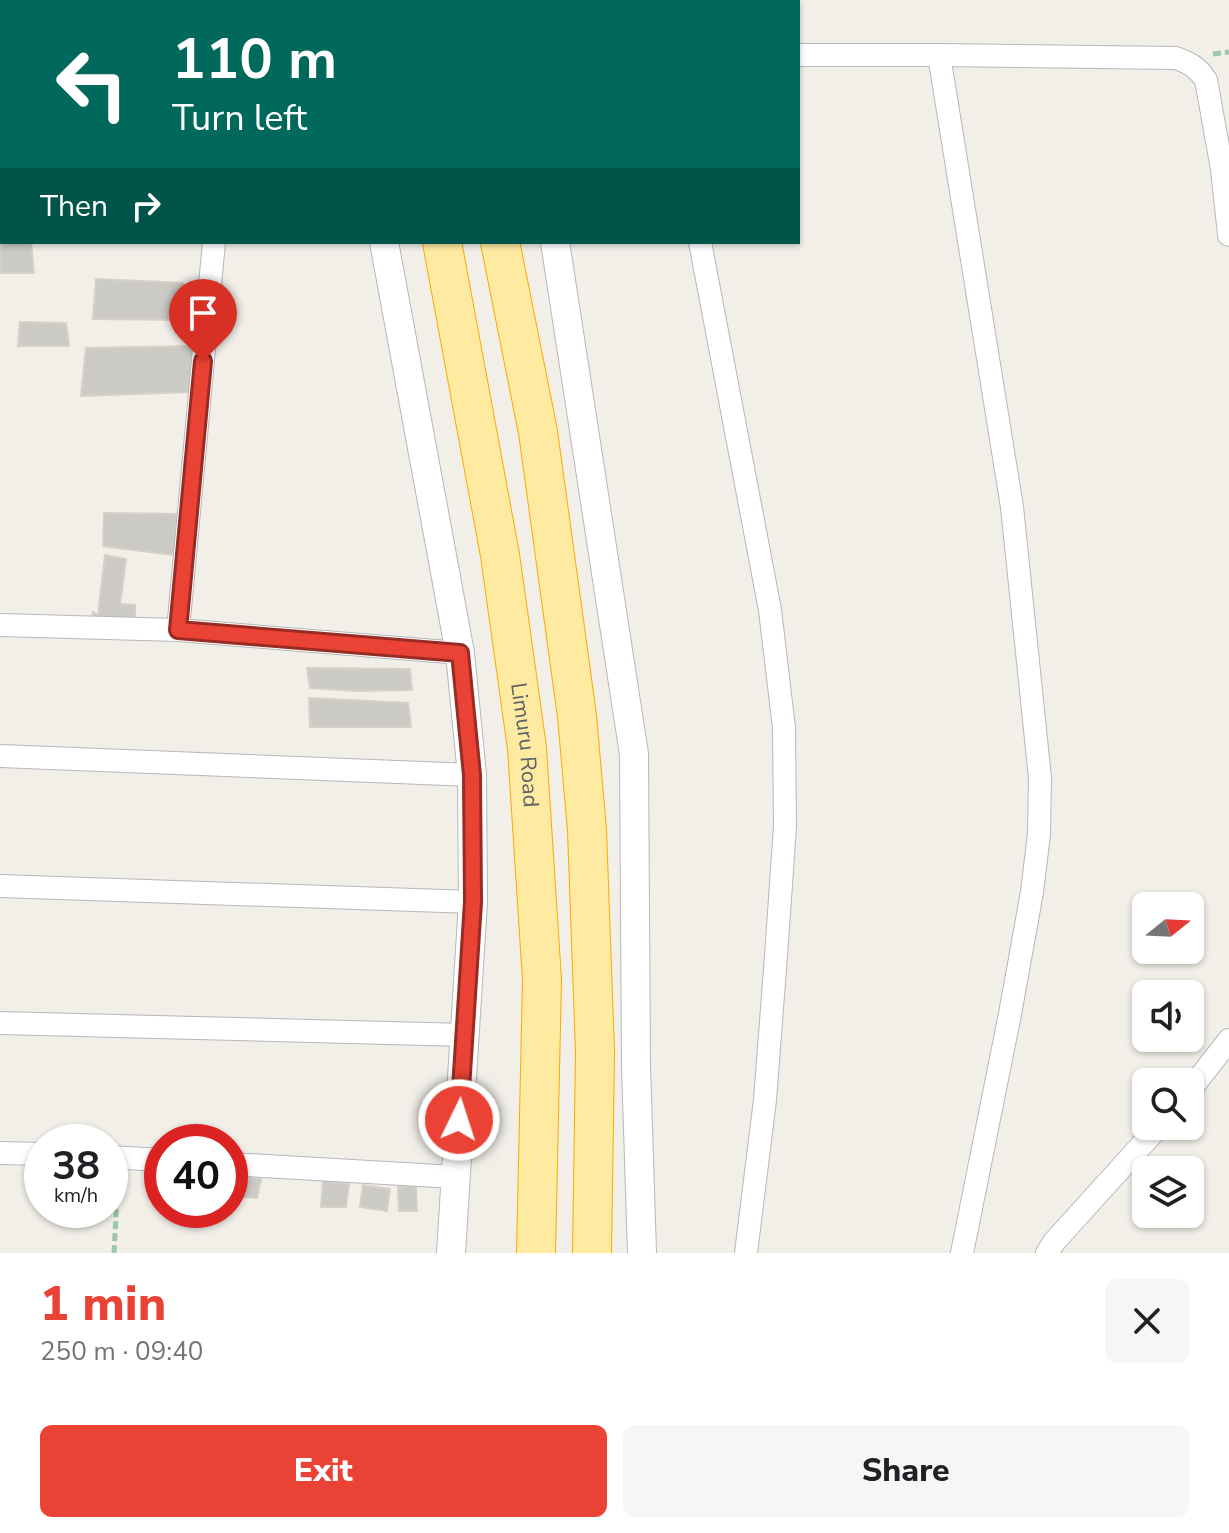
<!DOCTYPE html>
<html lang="en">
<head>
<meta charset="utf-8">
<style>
  :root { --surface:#fff; --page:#f6f6f6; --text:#202124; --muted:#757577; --accent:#ea4335 }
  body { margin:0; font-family:"Nunito Sans",sans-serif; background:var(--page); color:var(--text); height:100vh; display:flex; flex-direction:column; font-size:30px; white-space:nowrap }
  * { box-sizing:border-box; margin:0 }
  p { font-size:26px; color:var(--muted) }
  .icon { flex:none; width:44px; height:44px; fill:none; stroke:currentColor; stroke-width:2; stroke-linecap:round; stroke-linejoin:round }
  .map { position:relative; height:1253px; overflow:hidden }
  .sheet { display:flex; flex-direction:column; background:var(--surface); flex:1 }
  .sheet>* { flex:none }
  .banner { position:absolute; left:0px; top:0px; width:800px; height:244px; box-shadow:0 2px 6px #0004; background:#00695c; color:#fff; overflow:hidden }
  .needle { width:52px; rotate:72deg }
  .tools { position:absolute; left:1132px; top:892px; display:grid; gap:16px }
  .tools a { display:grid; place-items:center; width:72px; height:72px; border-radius:12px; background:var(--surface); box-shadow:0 2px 6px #0004; font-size:40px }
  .speed { position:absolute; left:24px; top:1124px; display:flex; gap:16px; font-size:40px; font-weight:700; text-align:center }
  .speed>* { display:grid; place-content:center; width:104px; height:104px; border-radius:50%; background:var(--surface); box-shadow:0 2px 6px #0004; line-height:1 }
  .speed small { font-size:20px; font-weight:400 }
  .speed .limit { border:12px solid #d22; background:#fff; color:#111 }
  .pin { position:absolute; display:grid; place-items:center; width:68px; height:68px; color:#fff; margin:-82px -34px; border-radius:50% 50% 50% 0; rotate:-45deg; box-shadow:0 0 8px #0007 }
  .pin .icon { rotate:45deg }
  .me { position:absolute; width:88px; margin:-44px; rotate:4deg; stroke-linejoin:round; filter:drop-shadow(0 0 6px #0008) }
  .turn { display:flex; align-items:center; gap:28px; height:168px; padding:0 40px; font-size:36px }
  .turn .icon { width:104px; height:104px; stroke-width:2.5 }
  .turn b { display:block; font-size:56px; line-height:68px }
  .then { display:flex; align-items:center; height:76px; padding:0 40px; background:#0003; gap:16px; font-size:30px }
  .round { display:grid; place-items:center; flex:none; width:84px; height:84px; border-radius:12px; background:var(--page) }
  .overview { display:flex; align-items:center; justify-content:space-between; height:136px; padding:0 40px }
  h1 { font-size:48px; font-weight:800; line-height:60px; color:var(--accent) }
  .action { display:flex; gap:16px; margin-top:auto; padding:16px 40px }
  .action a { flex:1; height:92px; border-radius:12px; background:var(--accent); color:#fff; font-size:32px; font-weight:800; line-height:92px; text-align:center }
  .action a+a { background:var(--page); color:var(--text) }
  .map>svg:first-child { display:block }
  .building { fill:#cccac5; stroke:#d6d1c6; stroke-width:2 }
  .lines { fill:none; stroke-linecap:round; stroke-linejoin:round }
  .minor-casing { stroke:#b5b8bc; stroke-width:24 }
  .tertiary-casing { stroke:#b5b8bc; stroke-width:30 }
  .trunk-casing { stroke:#f9ab00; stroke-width:40 }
  .path { stroke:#9cc7a9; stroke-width:5; stroke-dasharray:8 4; stroke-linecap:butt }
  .minor { stroke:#fff; stroke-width:22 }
  .tertiary { stroke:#fff; stroke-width:28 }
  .trunk { stroke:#feeaa1; stroke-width:38 }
  .route-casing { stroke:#982c22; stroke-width:20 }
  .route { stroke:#ea4335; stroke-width:14 }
  .labels { text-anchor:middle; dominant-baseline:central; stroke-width:7; stroke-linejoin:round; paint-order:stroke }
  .street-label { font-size:22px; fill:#5f6368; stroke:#fff }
</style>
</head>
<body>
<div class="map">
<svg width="1229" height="1253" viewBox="0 0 1229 1253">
  <rect width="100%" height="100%" fill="#f1efe8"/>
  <g class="building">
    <polygon points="172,0 238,0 172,2"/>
    <polygon points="0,231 2,242 31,242 34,273 0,273"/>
    <polygon points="96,279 183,283 184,320 93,319"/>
    <polygon points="20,322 66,323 69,346 18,346"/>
    <polygon points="195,346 191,392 81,396 86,348"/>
    <polygon points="104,513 180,514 173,555 103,546"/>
    <polygon points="105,555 126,559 120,604 135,605 135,621 92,620 93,612 98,615"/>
    <polygon points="307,668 410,669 412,690 354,691 310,688"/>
    <polygon points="309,698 408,703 411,727 310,727"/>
    <polygon points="230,1176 261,1179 257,1198 230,1196"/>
    <polygon points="323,1181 349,1184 346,1207 321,1207"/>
    <polygon points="363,1185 390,1189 387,1211 360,1207"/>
    <polygon points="416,1186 417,1211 399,1211 398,1187"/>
  </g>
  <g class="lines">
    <g class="minor-casing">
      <g id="minor">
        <polyline points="259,2 263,0"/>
        <polyline points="798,55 939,55 1012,507 1040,778 1039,834 1032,892 1010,1014 962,1253"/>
        <path d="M939 55 1176 58C1190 63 1198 68 1206 80L1222 169 1229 235"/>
        <polyline points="700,242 770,610 784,728 785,826 776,956 765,1100 746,1253"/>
        <polyline points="0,625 178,630 460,653"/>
        <polyline points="178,630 214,242"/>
        <polyline points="0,756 472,775"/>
        <polyline points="0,886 473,902"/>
        <polyline points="0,1023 465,1035"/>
        <polyline points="1190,1090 1229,1040"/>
        <polyline points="0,1153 42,1154"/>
        <polyline points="110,1157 162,1160"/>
        <polyline points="230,1164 455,1177"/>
        <polyline points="1047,1253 1054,1242 1159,1126"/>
      </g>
    </g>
    <g class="tertiary-casing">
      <g id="tertiary">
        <polyline points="337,0 338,2"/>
        <polyline points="516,0 516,2"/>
        <polyline points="384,242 460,653 472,775 473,902 451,1253"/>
        <polyline points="555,242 634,754 636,1067 642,1253"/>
      </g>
    </g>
    <g class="trunk-casing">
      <g id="trunk">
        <polyline points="390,0 390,2"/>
        <polyline points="452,0 452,2"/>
        <path id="s1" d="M442 242 500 555 527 748 542 980 536 1253"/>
        <polyline points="500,242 538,432 577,716 587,830 595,1052 592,1253"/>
      </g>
    </g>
    <g class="path">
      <polyline points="1213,54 1229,52"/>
      <polyline points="114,1253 118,1178"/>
    </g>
    <use href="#minor" class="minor"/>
    <use href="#tertiary" class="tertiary"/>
    <use href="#trunk" class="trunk"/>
  </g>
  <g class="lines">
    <g class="route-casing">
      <polyline id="route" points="203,361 178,630 460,653 472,775 473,902 459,1120"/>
    </g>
    <use href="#route" class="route"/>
  </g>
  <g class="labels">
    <g class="street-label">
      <text stroke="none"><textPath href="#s1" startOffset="510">Limuru Road</textPath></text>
    </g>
  </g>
</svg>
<div class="tools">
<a><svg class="needle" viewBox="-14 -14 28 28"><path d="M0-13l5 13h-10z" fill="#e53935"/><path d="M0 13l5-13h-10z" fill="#757577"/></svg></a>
<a><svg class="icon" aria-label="sound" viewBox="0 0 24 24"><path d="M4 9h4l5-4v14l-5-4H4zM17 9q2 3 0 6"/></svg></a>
<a><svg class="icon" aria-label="search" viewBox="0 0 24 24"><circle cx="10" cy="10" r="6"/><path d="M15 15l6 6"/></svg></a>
<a><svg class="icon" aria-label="layers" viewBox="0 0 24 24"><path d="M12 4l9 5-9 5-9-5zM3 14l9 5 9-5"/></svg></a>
</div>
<div class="speed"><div>38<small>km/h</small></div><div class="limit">40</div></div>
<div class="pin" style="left:203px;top:361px;background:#d93025"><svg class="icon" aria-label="arrive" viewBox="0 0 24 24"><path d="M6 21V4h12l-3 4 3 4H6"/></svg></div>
<svg class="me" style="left:459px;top:1120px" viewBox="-20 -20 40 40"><circle r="17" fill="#ea4335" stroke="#fff" stroke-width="3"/><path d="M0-11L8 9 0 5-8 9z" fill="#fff"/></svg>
<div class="banner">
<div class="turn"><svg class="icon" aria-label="left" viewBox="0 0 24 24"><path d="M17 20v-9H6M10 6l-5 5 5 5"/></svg><div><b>110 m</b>Turn left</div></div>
<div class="then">Then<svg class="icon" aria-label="right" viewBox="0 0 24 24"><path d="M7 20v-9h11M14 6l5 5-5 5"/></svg></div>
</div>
</div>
<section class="sheet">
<div class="overview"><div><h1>1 min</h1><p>250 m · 09:40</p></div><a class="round"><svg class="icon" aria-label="close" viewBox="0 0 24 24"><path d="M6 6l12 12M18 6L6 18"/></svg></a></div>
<div class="action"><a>Exit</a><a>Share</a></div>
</section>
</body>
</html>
